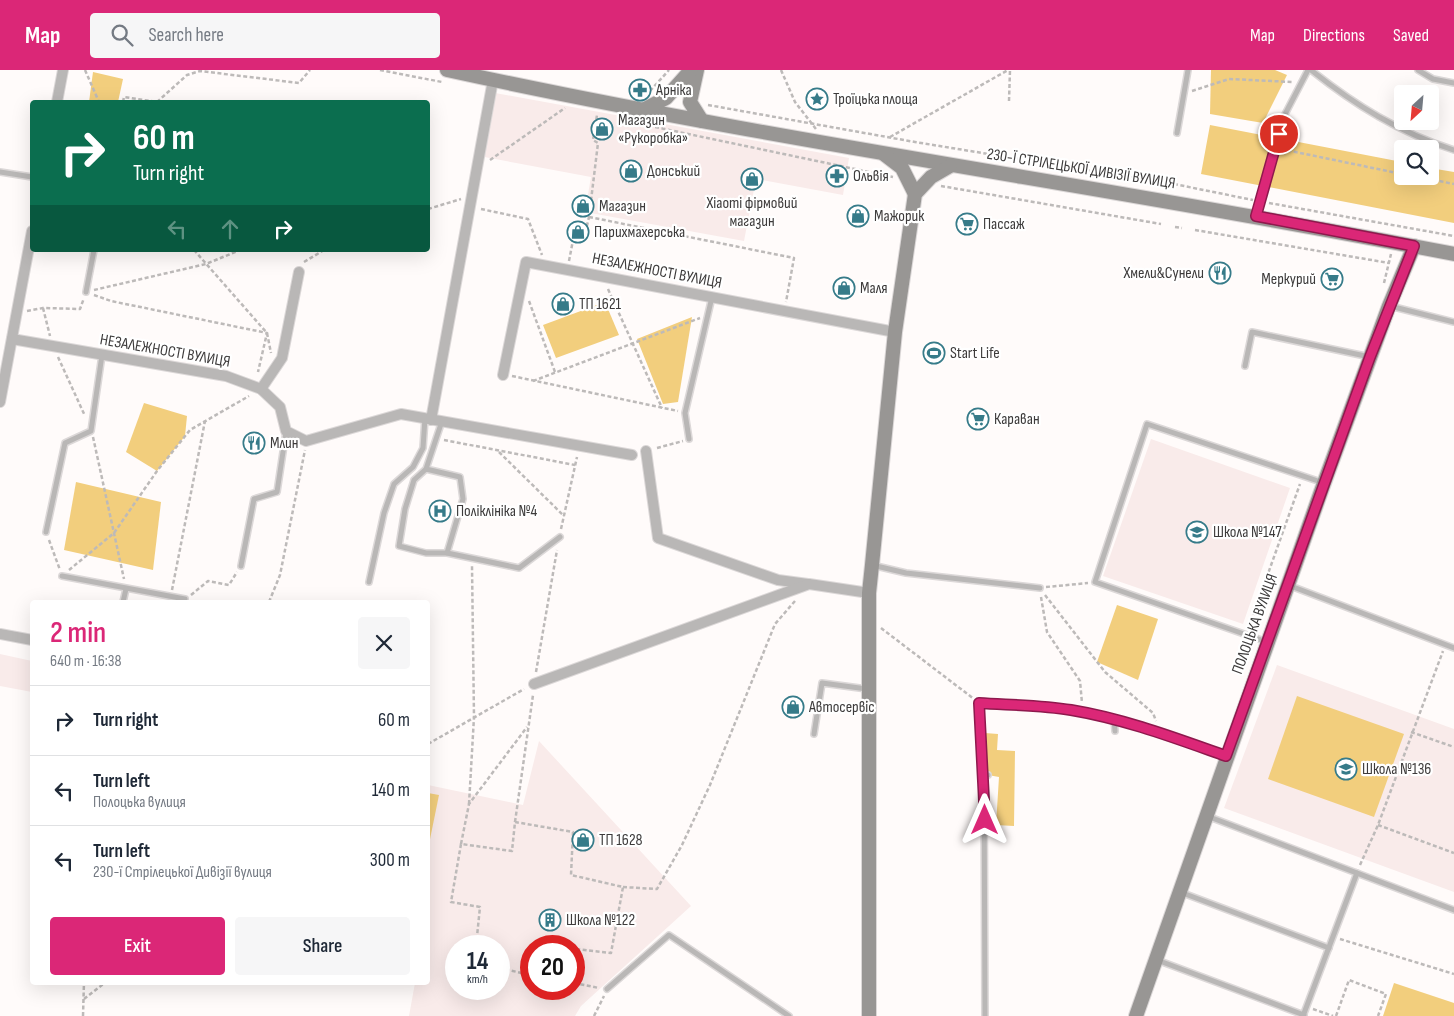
<!DOCTYPE html>
<html lang="en">
<head>
<meta charset="utf-8">
<style>
  :root { --surface:#fff; --page:#f6f6f7; --text:#1f2937; --muted:#747a83; --line:#e0e1e3; --accent:#db2777 }
  body { margin:0; font-family:"Sofia Sans Condensed",sans-serif; background:var(--page); color:var(--text); height:100vh; display:flex; flex-direction:column; font-size:19px; white-space:nowrap }
  * { box-sizing:border-box; margin:0 }
  p { font-size:16px; color:var(--muted) }
  .icon { flex:none; width:28px; height:28px; fill:none; stroke:currentColor; stroke-width:2; stroke-linecap:round; stroke-linejoin:round }
  .map { position:relative; flex:1; overflow:hidden }
  .panel { position:absolute; left:30px; top:530px; width:400px; height:385px; display:flex; flex-direction:column; background:var(--surface); border-radius:5px; box-shadow:0 5px 20px #0002 }
  .panel>* { flex:none }
  .guide { position:absolute; left:30px; top:30px; width:400px; height:152px; border-radius:5px; box-shadow:0 5px 20px #0002; background:#0b6e4f; color:#fff; overflow:hidden }
  .needle { width:32px; rotate:206deg }
  .buttons { position:absolute; left:1394px; top:15px; display:grid; gap:10px }
  .buttons a { display:grid; place-items:center; width:45px; height:45px; border-radius:5px; background:var(--surface); box-shadow:0 5px 20px #0002; font-size:25px }
  .speed { position:absolute; left:445px; top:865px; display:flex; gap:10px; font-size:25px; font-weight:700; text-align:center }
  .speed>* { display:grid; place-content:center; width:65px; height:65px; border-radius:50%; background:var(--surface); box-shadow:0 5px 20px #0002; line-height:1 }
  .speed small { font-size:12px; font-weight:400 }
  .speed .limit { border:8px solid #d22; background:#fff; color:#111 }
  .pin { position:absolute; display:grid; place-items:center; width:42px; height:42px; color:#fff; margin:-21px; border:2px solid #fff; border-radius:50%; box-shadow:0 1px 5px #0007 }
  .me { position:absolute; width:55px; margin:-28px; rotate:0deg; stroke-linejoin:round; filter:drop-shadow(0 0 4px #0008) }
  .turn { display:flex; align-items:center; gap:18px; height:105px; padding:0 20px; font-size:22px }
  .turn .icon { width:65px; height:65px; stroke-width:2.5 }
  .turn b { display:block; font-size:35px; line-height:42px }
  .lanes { display:flex; align-items:center; height:48px; padding:0 20px; background:#0003; justify-content:center; gap:25px; direction:ltr }
  .lanes .off { opacity:.35 }
  .round { display:grid; place-items:center; flex:none; width:52px; height:52px; border-radius:5px; background:var(--page) }
  .headline { display:flex; align-items:center; justify-content:space-between; height:85px; padding:0 20px }
  h1 { font-size:30px; font-weight:600; line-height:38px; color:var(--accent) }
  .button { display:flex; gap:10px; margin-top:auto; padding:10px 20px }
  .button a { flex:1; height:58px; border-radius:5px; background:var(--accent); color:#fff; font-size:20px; font-weight:600; line-height:58px; text-align:center }
  .button a+a { background:var(--page); color:var(--text) }
  ul { padding:0; list-style:none }
  li { display:flex; align-items:center; gap:15px; height:70px; padding:0 20px; border-top:1px solid var(--line) }
  li div { flex:1 }
  li b { display:block; font-size:19px }
  li em { font-style:normal }
  header { display:flex; align-items:center; gap:30px; box-sizing:border-box; height:70px; padding:0 25px; background:var(--accent); color:#fff }
  header strong { font-size:24px }
  nav { display:flex; gap:28px; margin-inline-start:auto; font-size:18px }
  .search { width:350px; height:45px; background:var(--page); display:flex; align-items:center; gap:12px; box-sizing:border-box; padding:0 18px; border-radius:5px; color:var(--muted); font-size:19px }
  .map>svg:first-child { display:block }
  .built { fill:#f9ebea; fill-rule:evenodd }
  .green { fill:#f2ce7d }
  .lines { fill:none; stroke-linecap:round; stroke-linejoin:round }
  .lane-casing { stroke:#dcd8d8; stroke-width:8 }
  .street-casing { stroke:#dcd8d8; stroke-width:12 }
  .secondary-casing { stroke:#dcd8d8; stroke-width:16 }
  .path { stroke:#bdbab9; stroke-width:2.5; stroke-dasharray:4 2.5; stroke-linecap:butt }
  .lane { stroke:#b9b7b6; stroke-width:5 }
  .street { stroke:#b9b7b6; stroke-width:10 }
  .secondary { stroke:#989694; stroke-width:14 }
  .route-casing { stroke:#8e194d; stroke-width:12 }
  .route { stroke:#db2777; stroke-width:9 }
  .labels { text-anchor:middle; dominant-baseline:central; stroke-width:4.5; stroke-linejoin:round; paint-order:stroke }
  .poi-label { font-size:16px; fill:#3d3b3b; stroke:#fff; text-anchor:start }
  .street-label { font-size:16px; fill:#3d3b3b; stroke:#fff }
</style>
</head>
<body>
<header>
<strong>Map</strong>
<div class="search"><svg class="icon" aria-label="search" viewBox="0 0 24 24"><circle cx="10" cy="10" r="6"/><path d="M15 15l6 6"/></svg>Search here</div>
<nav><a>Map</a><a>Directions</a><a>Saved</a></nav>
</header>
<div class="map">
<svg width="1454" height="946" viewBox="0 0 1454 946">
  <rect width="100%" height="100%" fill="#fffbfa"/>
  <g class="built">
    <polygon points="490,22 849,88 843,125 756,109 744,171 585,142 591,107 479,86"/>
    <polygon points="1151,369 1290,418 1243,554 1103,506"/>
    <polygon points="0,584 32,591 32,622 0,616"/>
    <polygon points="1277,595 1454,659 1454,822 1224,738"/>
    <path d="M539 671 691 836 581 936 575 946H409L415 913 428 912V715L523 735ZM456 876H499V919H456ZM531 876H574V919H531Z"/>
  </g>
  <g class="green">
    <polygon points="1211,0 1275,0 1287,5 1263,53 1210,44"/>
    <polygon points="93,2 123,9 118,32 89,32"/>
    <polygon points="1210,55 1402,92 1402,106 1430,106 1430,98 1454,102 1454,153 1201,104"/>
    <polygon points="605,232 619,265 556,288 543,255"/>
    <polygon points="692,247 678,332 663,334 637,269"/>
    <polygon points="144,333 187,346 185,366 157,401 126,382"/>
    <polygon points="76,412 161,432 153,500 64,480"/>
    <polygon points="1117,535 1158,549 1138,610 1097,592"/>
    <polygon points="1297,626 1404,664 1374,747 1268,709"/>
    <polygon points="985,663 998,664 997,680 1015,681 1014,756 996,755 999,707 988,705"/>
    <polygon points="428,723 439,725 428,779"/>
    <polygon points="1394,913 1454,933 1454,946 1383,946"/>
  </g>
  <g class="lines">
    <g class="lane-casing">
      <g id="lane">
        <path d="M1311 0C1355 35 1400 63 1454 80"/>
        <polyline points="1418,0 1433,9 1454,13"/>
        <polyline points="1177,63 1188,0"/>
        <polyline points="0,102 32,107"/>
        <polyline points="1257,146 1282,50 1308,0"/>
        <polyline points="86,222 94,180"/>
        <polyline points="1390,236 1454,252"/>
        <polyline points="1245,296 1252,262 1370,287"/>
        <polyline points="689,369 685,343 712,227"/>
        <polyline points="426,399 460,407 463,429 447,483 426,483 399,476 405,439 414,410 426,399 442,351"/>
        <polyline points="46,462 65,373 91,361 102,285"/>
        <polyline points="447,483 519,498 560,467"/>
        <polyline points="872,495 906,503 1040,518"/>
        <polyline points="241,496 254,429 277,422 286,362"/>
        <polyline points="62,506 185,529"/>
        <polyline points="369,512 384,443 394,414 413,397 423,378 425,348"/>
        <polyline points="1288,515 1454,578"/>
        <polyline points="123,532 126,519"/>
        <polyline points="1267,572 1095,512 1147,354 1324,413"/>
        <polyline points="1115,661 1114,648 1148,658 1225,686"/>
        <polyline points="814,664 822,613 867,619"/>
        <polyline points="984,705 979,633 1069,639 1114,648"/>
        <polyline points="1207,746 1454,840"/>
        <polyline points="1180,822 1329,878"/>
        <polyline points="1157,890 1304,945"/>
        <polyline points="607,919 669,865 789,946"/>
        <polyline points="985,946 984,705 988,705"/>
        <polyline points="1303,946 1357,803"/>
      </g>
    </g>
    <g class="street-casing">
      <g id="street">
        <polyline points="57,32 63,0"/>
        <polyline points="12,269 226,306 261,319 280,337 286,361 306,371 401,344 632,385"/>
        <polyline points="503,305 526,192 895,262"/>
        <polyline points="261,319 282,288 299,202"/>
        <polyline points="0,332 32,161"/>
        <polyline points="431,350 493,10"/>
        <polyline points="646,381 658,468 778,510 808,514"/>
        <polyline points="0,564 32,570"/>
        <polyline points="534,614 809,514 869,523"/>
      </g>
    </g>
    <g class="secondary-casing">
      <g id="secondary">
        <path d="M447 0C781 73 1119 118 1454 184"/>
        <polyline points="697,0 690,32 702,51"/>
        <polyline points="645,39 666,28 691,0"/>
        <polyline points="885,85 902,98 915,124"/>
        <polyline points="869,946 869,523 872,495 895,262 915,124 931,107 950,96"/>
        <polyline points="1136,946 1324,413 1389,236 1414,176"/>
      </g>
    </g>
    <g class="path">
      <polyline points="85,0 99,32"/>
      <polyline points="380,0 442,12"/>
      <polyline points="781,0 795,32 816,59"/>
      <polyline points="650,21 669,0"/>
      <polyline points="1192,21 1229,9 1292,12"/>
      <polyline points="1009,31 1010,0"/>
      <polyline points="123,32 124,27 157,32"/>
      <polyline points="157,32 187,5 200,1 299,13 310,0"/>
      <polyline points="708,35 915,72 1160,112"/>
      <polyline points="636,53 893,107"/>
      <polyline points="890,67 1008,0"/>
      <polyline points="1281,79 1402,104"/>
      <polyline points="490,90 565,38"/>
      <polyline points="1414,106 1454,114"/>
      <polyline points="1174,114 1253,130"/>
      <polyline points="941,116 1161,154"/>
      <polyline points="1269,133 1454,166"/>
      <polyline points="428,139 461,129"/>
      <polyline points="481,139 528,149 542,185"/>
      <polyline points="589,147 794,188 786,232"/>
      <polyline points="1175,157 1182,158"/>
      <polyline points="1195,160 1389,193"/>
      <polyline points="194,180 267,263 271,283"/>
      <polyline points="569,191 574,165 585,164 589,147 598,73 593,70 597,45"/>
      <polyline points="304,192 324,180"/>
      <polyline points="1384,213 1391,184"/>
      <polyline points="608,219 662,338"/>
      <polyline points="94,220 206,194 240,180"/>
      <polyline points="94,225 111,231 267,263 258,302"/>
      <polyline points="529,231 555,302"/>
      <polyline points="43,238 50,266"/>
      <polyline points="27,241 43,238 80,239 84,228"/>
      <polyline points="58,287 85,346"/>
      <polyline points="512,306 678,341"/>
      <polyline points="533,311 700,248"/>
      <polyline points="93,367 124,509"/>
      <polyline points="444,370 575,395"/>
      <polyline points="657,378 683,371"/>
      <polyline points="499,382 564,446"/>
      <polyline points="561,459 577,387"/>
      <polyline points="49,470 60,500"/>
      <polyline points="69,500 114,463 157,401 190,360 249,326"/>
      <polyline points="1046,517 1088,513"/>
      <polyline points="172,520 205,351"/>
      <polyline points="191,525 208,511 229,515 237,502"/>
      <polyline points="1045,525 1105,602 1153,643 1156,651"/>
      <polyline points="1041,527 1047,562 1080,611 1082,633"/>
      <polyline points="269,532 280,505 305,380"/>
      <polyline points="1249,557 1300,414"/>
      <polyline points="881,558 974,629"/>
      <polyline points="536,602 557,480"/>
      <polyline points="1411,662 1454,677"/>
      <polyline points="428,674 524,619"/>
      <polyline points="469,734 474,647 472,496"/>
      <polyline points="515,752 533,625"/>
      <polyline points="1378,755 1454,783"/>
      <polyline points="461,774 469,734 527,657"/>
      <polyline points="1360,795 1378,755 1443,581"/>
      <polyline points="623,817 657,819 682,775 710,715 775,554 795,531"/>
      <polyline points="1340,869 1454,904"/>
      <polyline points="476,876 480,837 451,832 461,774 512,781 515,752 573,762 571,805 623,817 611,883 575,879 574,889"/>
      <polyline points="499,898 531,905"/>
      <polyline points="574,913 599,918"/>
      <polyline points="84,929 106,912"/>
      <polyline points="1313,939 1333,946"/>
      <polyline points="83,946 84,912"/>
      <polyline points="594,946 604,926"/>
      <polyline points="1336,946 1349,910 1386,924 1378,946"/>
    </g>
    <use href="#lane" class="lane"/>
    <use href="#street" class="street"/>
    <use href="#secondary" class="secondary"/>
  </g>
  <g class="lines">
    <g class="route-casing">
      <path id="route" d="M985 750 979 633C1010 635 1042 635 1071 640 1125 649 1175 668 1226 686L1370 287 1414 176 1256 146 1279 64"/>
    </g>
    <use href="#route" class="route"/>
  </g>
  <defs>
    <g id="pharmacy-ring" transform="scale(1.125)"><circle r="9.5" fill="#fff" stroke="#367b89" stroke-width="1.5"/><path d="M-2-6h4v4h4v4h-4v4h-4v-4h-4v-4h4Z" fill="#367b89"/></g>
    <g id="sight-ring" transform="scale(1.125)"><circle r="9.5" fill="#fff" stroke="#367b89" stroke-width="1.5"/><path d="M0-6L1.8-2.2L6-1.7L2.9 1.2L3.7 5.4L0 3.3L-3.7 5.4L-2.9 1.2L-6-1.7L-1.8-2.2Z" fill="#367b89"/></g>
    <g id="shop-ring" transform="scale(1.125)"><circle r="9.5" fill="#fff" stroke="#367b89" stroke-width="1.5"/><path d="M-5-2.5h2.3a2.7 3.5 0 0 1 5.4 0H5L5.5 6h-11ZM-1.5-2.5h3a1.5 2.3 0 0 0-3 0Z" fill="#367b89"/></g>
    <g id="supermarket-ring" transform="scale(1.125)"><circle r="9.5" fill="#fff" stroke="#367b89" stroke-width="1.5"/><path d="M-6-5.5h2.5l.6 2H6L4.5 2H-2.5L-4.4-4H-6ZM-1.5 3.2a1.3 1.3 0 1 0 .1 0ZM3 3.2a1.3 1.3 0 1 0 .1 0Z" fill="#367b89"/></g>
    <g id="restaurant-ring" transform="scale(1.125)"><circle r="9.5" fill="#fff" stroke="#367b89" stroke-width="1.5"/><path d="M-5-6h1v4h1v-4h1v4h1v-4h1v5L-1.5 .5V6h-2V.5L-5-1ZM5-6V6H3V1.5H1.5Q1.5-4 5-6Z" fill="#367b89"/></g>
    <g id="stadium-ring" transform="scale(1.125)"><circle r="9.5" fill="#fff" stroke="#367b89" stroke-width="1.5"/><path d="M0-5a6.5 5 0 1 0 0 10a6.5 5 0 1 0 0-10ZM-3.5-1.8h7v3.6h-7Z" fill="#367b89"/></g>
    <g id="hospital-ring" transform="scale(1.125)"><circle r="9.5" fill="#fff" stroke="#367b89" stroke-width="1.5"/><path d="M-5-5h3v3.5h4V-5h3V5h-3V1.5h-4V5h-3Z" fill="#367b89"/></g>
    <g id="school-ring" transform="scale(1.125)"><circle r="9.5" fill="#fff" stroke="#367b89" stroke-width="1.5"/><path d="M0-5L7-2L0 1L-7-2ZM-4 1L0 2.5L4 1V4Q0 6-4 4Z" fill="#367b89"/></g>
    <g id="building-ring" transform="scale(1.125)"><circle r="9.5" fill="#fff" stroke="#367b89" stroke-width="1.5"/><path d="M-4-6H4V6H1V3H-1V6H-4ZM-2.5-4.3h1.7v1.8h-1.7ZM.8-4.3h1.7v1.8H.8ZM-2.5-1h1.7V.8h-1.7ZM.8-1h1.7V.8H.8Z" fill="#367b89"/></g>
  </defs>
  <g fill-rule="evenodd">
    <use href="#pharmacy-ring" x="640" y="20"/>
    <use href="#sight-ring" x="817" y="29"/>
    <use href="#shop-ring" x="602" y="59"/>
    <use href="#shop-ring" x="631" y="101"/>
    <use href="#pharmacy-ring" x="837" y="106"/>
    <use href="#shop-ring" x="752" y="109"/>
    <use href="#shop-ring" x="583" y="136"/>
    <use href="#shop-ring" x="858" y="146"/>
    <use href="#supermarket-ring" x="967" y="154"/>
    <use href="#shop-ring" x="578" y="162"/>
    <use href="#restaurant-ring" x="1220" y="203"/>
    <use href="#supermarket-ring" x="1332" y="209"/>
    <use href="#shop-ring" x="844" y="218"/>
    <use href="#shop-ring" x="563" y="234"/>
    <use href="#stadium-ring" x="934" y="283"/>
    <use href="#supermarket-ring" x="978" y="349"/>
    <use href="#restaurant-ring" x="254" y="373"/>
    <use href="#hospital-ring" x="440" y="441"/>
    <use href="#school-ring" x="1197" y="462"/>
    <use href="#shop-ring" x="793" y="637"/>
    <use href="#school-ring" x="1346" y="699"/>
    <use href="#shop-ring" x="583" y="770"/>
    <use href="#building-ring" x="550" y="850"/>
  </g>
  <g class="labels">
    <g class="poi-label">
      <text x="656" y="20">Арніка</text>
      <text x="833" y="29">Троїцька площа</text>
      <text x="618" y="50">Магазин<tspan x="618" dy="18">«Рукоробка»</tspan></text>
      <text x="647" y="101">Донський</text>
      <text x="853" y="106">Ольвія</text>
      <text x="752" y="133" text-anchor="middle">Xiaomi фірмовий<tspan x="752" dy="18">магазин</tspan></text>
      <text x="599" y="136">Магазин</text>
      <text x="874" y="146">Мажорик</text>
      <text x="983" y="154">Пассаж</text>
      <text x="594" y="162">Парихмахерська</text>
      <text x="1204" y="203" text-anchor="end">Хмели&amp;Сунели</text>
      <text x="1316" y="209" text-anchor="end">Меркурий</text>
      <text x="860" y="218">Маля</text>
      <text x="579" y="234">ТП 1621</text>
      <text x="950" y="283">Start Life</text>
      <text x="994" y="349">Караван</text>
      <text x="270" y="373">Млин</text>
      <text x="456" y="441">Поліклініка №4</text>
      <text x="1213" y="462">Школа №147</text>
      <text x="809" y="637">Автосервіс</text>
      <text x="1362" y="699">Школа №136</text>
      <text x="599" y="770">ТП 1628</text>
      <text x="566" y="850">Школа №122</text>
    </g>
    <g class="street-label">
      <text transform="translate(1081 99) rotate(9)">230-Ї СТРІЛЕЦЬКОЇ ДИВІЗІЇ ВУЛИЦЯ</text>
      <text transform="translate(657 201) rotate(11)">НЕЗАЛЕЖНОСТІ ВУЛИЦЯ</text>
      <text transform="translate(165 281) rotate(10)">НЕЗАЛЕЖНОСТІ ВУЛИЦЯ</text>
      <text transform="translate(1255 554) rotate(-70)">ПОЛОЦЬКА ВУЛИЦЯ</text>
    </g>
  </g>
</svg>
<div class="buttons">
<a><svg class="needle" viewBox="-14 -14 28 28"><path d="M0-13l5 13h-10z" fill="#e53935"/><path d="M0 13l5-13h-10z" fill="#747a83"/></svg></a>
<a><svg class="icon" aria-label="search" viewBox="0 0 24 24"><circle cx="10" cy="10" r="6"/><path d="M15 15l6 6"/></svg></a>
</div>
<div class="speed"><div>14<small>km/h</small></div><div class="limit">20</div></div>
<div class="pin" style="left:1279px;top:64px;background:#d93025"><svg class="icon" aria-label="arrive" viewBox="0 0 24 24"><path d="M6 21V4h12l-3 4 3 4H6"/></svg></div>
<svg class="me" style="left:985px;top:750px" viewBox="-20 -20 40 40"><path d="M0-17L14 15 0 8-14 15z" fill="#db2777" stroke="#fff" stroke-width="4"/></svg>
<div class="guide">
<div class="turn"><svg class="icon" aria-label="right" viewBox="0 0 24 24"><path d="M7 20v-9h11M14 6l5 5-5 5"/></svg><div><b>60 m</b>Turn right</div></div>
<div class="lanes"><svg class="icon off" aria-label="left" viewBox="0 0 24 24"><path d="M17 20v-9H6M10 6l-5 5 5 5"/></svg><svg class="icon off" aria-label="ahead" viewBox="0 0 24 24"><path d="M12 20V5M6 11l6-6 6 6"/></svg><svg class="icon" aria-label="right" viewBox="0 0 24 24"><path d="M7 20v-9h11M14 6l5 5-5 5"/></svg></div>
</div>
<section class="panel">
<div class="headline"><div><h1>2 min</h1><p>640 m · 16:38</p></div><a class="round"><svg class="icon" aria-label="close" viewBox="0 0 24 24"><path d="M6 6l12 12M18 6L6 18"/></svg></a></div>
<ul>
<li><svg class="icon" aria-label="right" viewBox="0 0 24 24"><path d="M7 20v-9h11M14 6l5 5-5 5"/></svg><div><b>Turn right</b></div><em>60 m</em></li>
<li><svg class="icon" aria-label="left" viewBox="0 0 24 24"><path d="M17 20v-9H6M10 6l-5 5 5 5"/></svg><div><b>Turn left</b><p>Полоцька вулиця</p></div><em>140 m</em></li>
<li><svg class="icon" aria-label="left" viewBox="0 0 24 24"><path d="M17 20v-9H6M10 6l-5 5 5 5"/></svg><div><b>Turn left</b><p>230-ї Стрілецької Дивізії вулиця</p></div><em>300 m</em></li>
</ul>
<div class="button"><a>Exit</a><a>Share</a></div>
</section>
</div>
</body>
</html>
